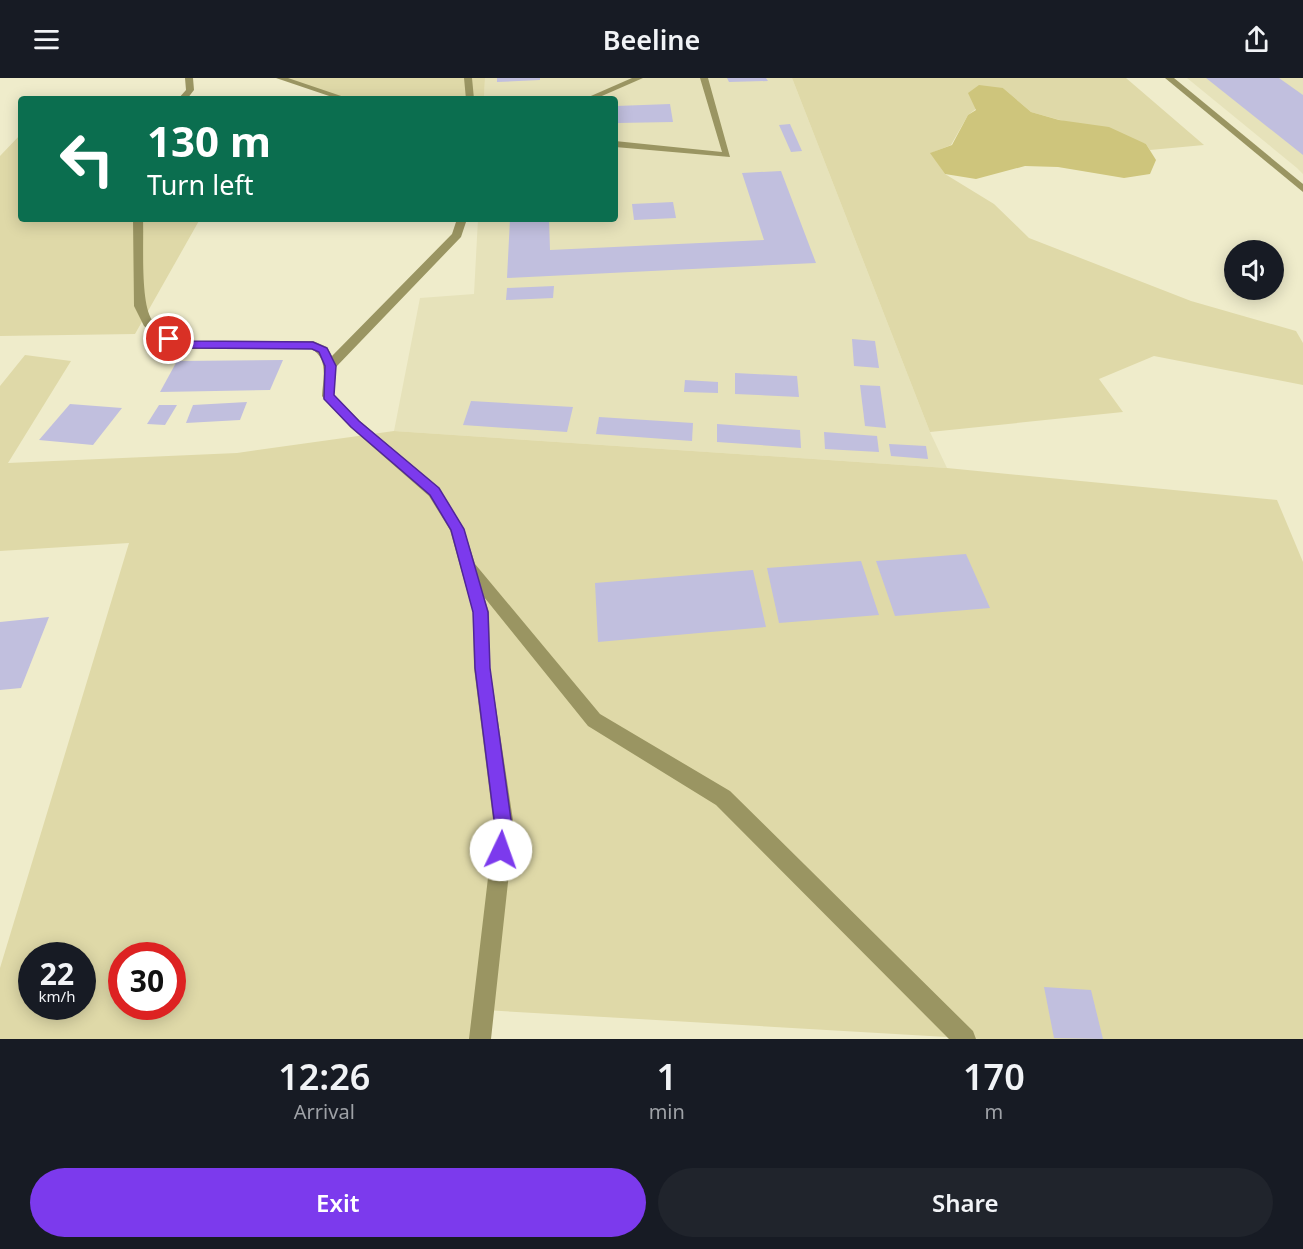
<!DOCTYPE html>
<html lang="en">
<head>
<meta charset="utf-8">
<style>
  :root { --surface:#171b24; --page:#20242c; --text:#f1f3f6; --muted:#9ea1a6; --accent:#7c3aed }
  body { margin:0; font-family:"Noto Sans",sans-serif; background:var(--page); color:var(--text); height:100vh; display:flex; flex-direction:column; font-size:22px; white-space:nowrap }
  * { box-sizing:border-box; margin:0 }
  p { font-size:20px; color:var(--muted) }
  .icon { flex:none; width:33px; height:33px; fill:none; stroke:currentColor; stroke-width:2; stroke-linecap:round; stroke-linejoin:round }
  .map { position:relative; height:961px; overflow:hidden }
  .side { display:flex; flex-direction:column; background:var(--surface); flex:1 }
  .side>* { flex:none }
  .banner { position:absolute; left:18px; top:18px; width:600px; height:126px; border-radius:6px; box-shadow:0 3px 15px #0003; background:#0b6e4f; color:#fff; overflow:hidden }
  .fabs { position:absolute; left:1224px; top:162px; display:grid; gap:12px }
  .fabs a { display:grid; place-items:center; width:60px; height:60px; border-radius:50%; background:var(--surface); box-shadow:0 3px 15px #0003; font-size:30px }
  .speed { position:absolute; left:18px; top:864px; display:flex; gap:12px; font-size:30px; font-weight:700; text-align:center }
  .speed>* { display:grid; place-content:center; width:78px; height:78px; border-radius:50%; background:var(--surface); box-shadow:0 3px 15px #0003; line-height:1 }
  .speed small { font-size:15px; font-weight:400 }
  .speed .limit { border:9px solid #d22; background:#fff; color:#111 }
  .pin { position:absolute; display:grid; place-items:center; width:51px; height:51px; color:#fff; margin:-26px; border:3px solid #fff; border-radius:50%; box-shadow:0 2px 6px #0007 }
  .me { position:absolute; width:66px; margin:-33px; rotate:3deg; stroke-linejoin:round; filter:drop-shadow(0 0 4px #0008) }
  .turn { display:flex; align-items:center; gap:21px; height:126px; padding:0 30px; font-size:27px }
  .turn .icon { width:78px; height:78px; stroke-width:2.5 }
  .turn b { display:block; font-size:42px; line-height:51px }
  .eta { display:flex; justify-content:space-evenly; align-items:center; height:102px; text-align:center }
  .eta b { font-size:36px; font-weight:600; line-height:42px }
  .action { display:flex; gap:12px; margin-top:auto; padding:12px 30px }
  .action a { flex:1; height:69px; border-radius:36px; background:var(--accent); color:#fff; font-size:24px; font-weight:600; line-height:69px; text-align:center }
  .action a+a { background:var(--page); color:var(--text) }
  header { display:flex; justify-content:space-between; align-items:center; height:78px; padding:0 30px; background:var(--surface); font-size:27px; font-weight:600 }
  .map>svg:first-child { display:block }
  .built { fill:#e6e2ba }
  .green { fill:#dfd9a8; fill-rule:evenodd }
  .water { fill:#cec57c }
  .building { fill:#c1bfde }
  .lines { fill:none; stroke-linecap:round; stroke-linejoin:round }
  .minor { fill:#9a9562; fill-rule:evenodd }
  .route { fill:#7c3aed; stroke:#51269a; stroke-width:1.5 }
</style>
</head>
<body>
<header><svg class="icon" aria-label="menu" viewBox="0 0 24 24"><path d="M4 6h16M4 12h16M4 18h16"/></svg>Beeline<svg class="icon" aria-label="share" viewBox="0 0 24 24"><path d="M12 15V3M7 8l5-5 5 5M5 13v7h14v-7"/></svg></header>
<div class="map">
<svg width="1303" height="961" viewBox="0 0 1303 961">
  <rect width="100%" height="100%" fill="#efeccb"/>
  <g class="built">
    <polygon points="485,0 792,0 930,354 947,390 394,353 420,220 474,216 478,141 615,141 615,21 484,21"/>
    <polygon points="1187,0 1303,0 1303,96 1297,90"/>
  </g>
  <g class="green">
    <polygon points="280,0 485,0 484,21 346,21"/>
    <polygon points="792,0 1126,0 1204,67 1150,72 1146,66 1031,34 1003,10 968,37 951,67 931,75 945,96 994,126 1029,160 1191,223 1296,253 1303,265 1303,307 1154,278 1099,301 1123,334 930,354"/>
    <polygon points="21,56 21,141 200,141 135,256 0,258 0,78"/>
    <path d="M25 277 71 283 8 385 237 375 394 353 947 390 1277 422 1303 484V961H981L484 932 480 961H0V890L129 465 0 473V308ZM32 878H82V928H32ZM122 878H172V928H122Z"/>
  </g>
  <polygon class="water" points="979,7 1003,10 1031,34 1059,42 1109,49 1146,66 1156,82 1150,96 1124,100 1058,89 1025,88 976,101 945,96 930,75 952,67 968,37 976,32 968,15"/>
  <g class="building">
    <polygon points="497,0 540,0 540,2 497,4"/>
    <polygon points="727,0 766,0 768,3 729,4"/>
    <polygon points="1206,0 1279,0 1303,17 1303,77"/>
    <polygon points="670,26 673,44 618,45 616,28"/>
    <polygon points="790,46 802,73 791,74 779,47"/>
    <polygon points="781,93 816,185 507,200 510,141 549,141 550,172 764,162 742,95"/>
    <polygon points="673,124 676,140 634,142 632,126"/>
    <polygon points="554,208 553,220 506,222 507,210"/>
    <polygon points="852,261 875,263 879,290 854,288"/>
    <polygon points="283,282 270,312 160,314 177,283"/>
    <polygon points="735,295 797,298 799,319 735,316"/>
    <polygon points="685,302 718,304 718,315 684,314"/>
    <polygon points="860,307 880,308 886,350 865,348"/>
    <polygon points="471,323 573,329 567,354 463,347"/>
    <polygon points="247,324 240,342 186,345 193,327"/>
    <polygon points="70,326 122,330 93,367 39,362"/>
    <polygon points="159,327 177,327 165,347 147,346"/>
    <polygon points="599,339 693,345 692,363 596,356"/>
    <polygon points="717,346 800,352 801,370 717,364"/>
    <polygon points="824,354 877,358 879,374 825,371"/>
    <polygon points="889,366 926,368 928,381 891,378"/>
    <polygon points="966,476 990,530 895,538 876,483"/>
    <polygon points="861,483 879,537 779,545 767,490"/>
    <polygon points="753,492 766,549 598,564 595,505"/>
    <polygon points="49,539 21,610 0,612 0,544"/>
    <polygon points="1044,909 1091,912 1103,961 1054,960"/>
  </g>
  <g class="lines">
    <g class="minor">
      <polygon points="185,0 193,0 194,12 187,21 178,21 186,12"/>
      <polygon points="276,0 288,0 350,21 338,21"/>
      <polygon points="464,0 472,0 474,21 466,21"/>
      <polygon points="632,0 643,0 595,21 584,21"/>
      <polygon points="700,0 708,0 730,79 615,69 615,63 722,74"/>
      <polygon points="1165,0 1174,0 1303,106 1303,114"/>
      <path d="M133 141H143C144 164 140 224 152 242 161 254 178 260 192 263H313L327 269 332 278 452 156 457 141H467L461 159 336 289 334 317 360 343 439 410 464 451 475 486 600 636 730 713 973 953 976 961H949L716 727 588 648 484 519 489 534 490 590 514 749 491 961H469L494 749 474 590 473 534 450 452 429 418 350 349 324 321 322 318C323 301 329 280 311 271H192L165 264 144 248 134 228Z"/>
    </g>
  </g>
  <polygon class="route" points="169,258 192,263 313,264 327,270 336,288 334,317 359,343 439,410 464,451 488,534 490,590 512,749 508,778 501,781 495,778 492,772 495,749 475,590 473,534 451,452 430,417 351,349 324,321 325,288 319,274 312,271 192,270 165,264 163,261"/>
</svg>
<div class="fabs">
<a><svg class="icon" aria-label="sound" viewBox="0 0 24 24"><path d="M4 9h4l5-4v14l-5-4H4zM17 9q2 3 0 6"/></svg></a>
</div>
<div class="speed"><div>22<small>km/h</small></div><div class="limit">30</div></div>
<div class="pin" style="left:169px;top:261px;background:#d93025"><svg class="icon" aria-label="arrive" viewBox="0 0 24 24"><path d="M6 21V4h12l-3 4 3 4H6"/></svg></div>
<svg class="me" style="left:501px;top:772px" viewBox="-20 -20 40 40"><circle r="19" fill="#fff"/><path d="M0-13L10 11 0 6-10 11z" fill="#7c3aed"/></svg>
<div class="banner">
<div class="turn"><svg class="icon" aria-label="left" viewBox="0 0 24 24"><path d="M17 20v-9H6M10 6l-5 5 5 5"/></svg><div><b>130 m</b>Turn left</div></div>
</div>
</div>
<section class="side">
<div class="eta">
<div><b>12:26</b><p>Arrival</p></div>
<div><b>1</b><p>min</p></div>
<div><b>170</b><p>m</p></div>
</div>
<div class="action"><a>Exit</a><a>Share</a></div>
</section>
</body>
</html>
